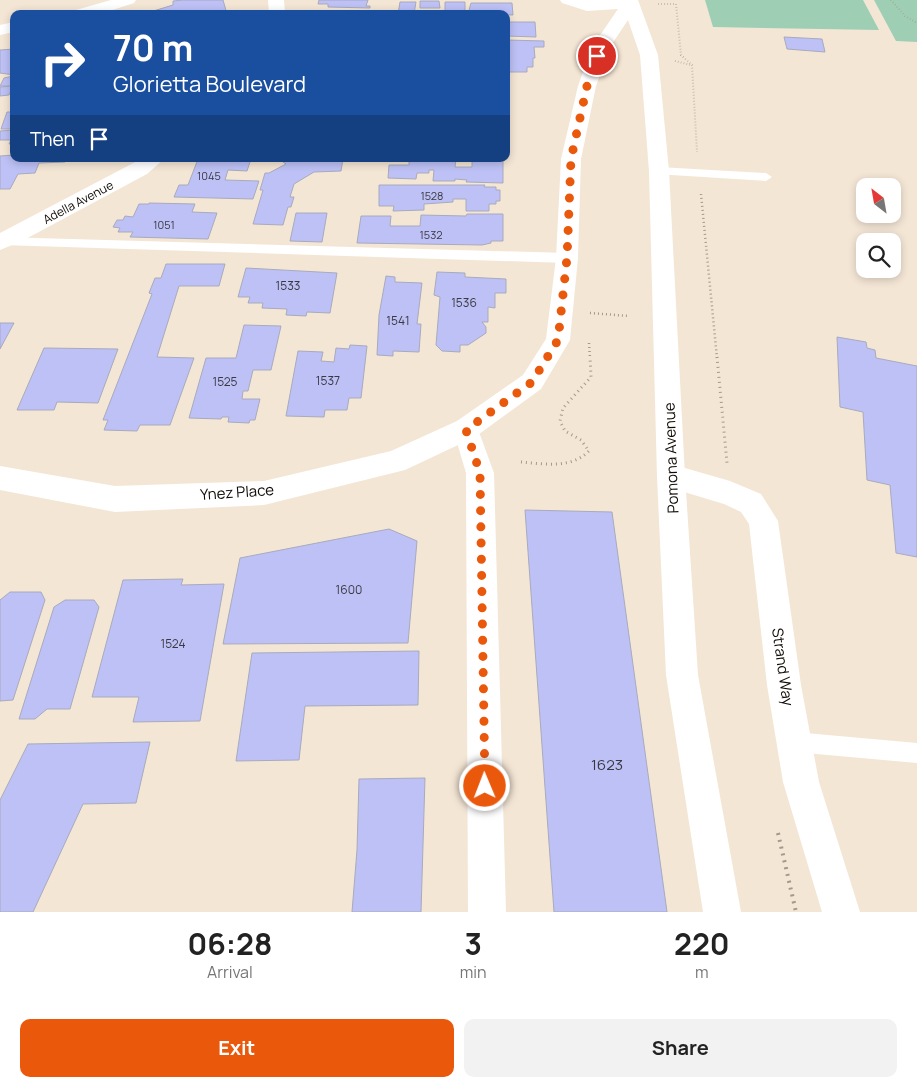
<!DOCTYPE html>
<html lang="en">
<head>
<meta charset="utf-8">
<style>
  :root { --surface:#fff; --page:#f2f2f2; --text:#222; --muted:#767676; --accent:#ea580c }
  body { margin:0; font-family:Manrope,sans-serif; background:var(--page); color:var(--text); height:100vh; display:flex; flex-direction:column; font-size:19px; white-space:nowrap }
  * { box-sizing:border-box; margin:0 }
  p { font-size:16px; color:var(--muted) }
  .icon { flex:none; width:28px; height:28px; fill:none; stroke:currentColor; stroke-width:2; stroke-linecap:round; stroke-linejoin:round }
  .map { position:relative; height:912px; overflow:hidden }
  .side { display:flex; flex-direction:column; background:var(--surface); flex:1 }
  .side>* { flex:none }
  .top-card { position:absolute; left:10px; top:10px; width:500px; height:152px; border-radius:10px; box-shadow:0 2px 8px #0003; background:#1a4fa0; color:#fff; overflow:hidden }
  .needle { width:32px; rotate:329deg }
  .buttons { position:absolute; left:856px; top:178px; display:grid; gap:10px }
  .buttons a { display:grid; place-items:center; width:45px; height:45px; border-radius:10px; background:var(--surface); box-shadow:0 2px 8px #0003; font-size:25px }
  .pin { position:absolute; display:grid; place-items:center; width:42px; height:42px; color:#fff; margin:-21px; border:2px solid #fff; border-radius:50%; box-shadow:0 1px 5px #0007 }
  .me { position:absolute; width:55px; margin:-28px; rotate:359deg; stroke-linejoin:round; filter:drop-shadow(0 0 4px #0008) }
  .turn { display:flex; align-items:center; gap:18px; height:105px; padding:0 20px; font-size:22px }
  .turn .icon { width:65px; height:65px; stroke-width:2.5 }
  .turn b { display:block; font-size:35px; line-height:42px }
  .then { display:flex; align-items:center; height:48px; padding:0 20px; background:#0003; gap:10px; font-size:19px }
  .eta { display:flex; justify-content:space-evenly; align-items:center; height:85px; text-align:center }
  .eta b { font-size:30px; font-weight:700; line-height:35px }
  .cta { display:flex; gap:10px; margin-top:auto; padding:10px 20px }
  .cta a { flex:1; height:58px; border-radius:10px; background:var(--accent); color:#fff; font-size:20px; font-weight:700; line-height:58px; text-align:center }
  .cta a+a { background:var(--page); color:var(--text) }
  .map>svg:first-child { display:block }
  .green { fill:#9eceb3 }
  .building { fill:#bdc1f5; stroke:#a8aabd }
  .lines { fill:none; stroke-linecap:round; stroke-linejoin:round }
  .path-far3 { stroke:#a3998c; stroke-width:2; stroke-dasharray:0.5 2.5; stroke-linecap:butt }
  .path-far2 { stroke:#a3998c; stroke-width:2.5; stroke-dasharray:1 3; stroke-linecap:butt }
  .path-far1 { stroke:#a3998c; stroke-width:3; stroke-dasharray:1 4; stroke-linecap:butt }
  .path { stroke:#a3998c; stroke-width:4; stroke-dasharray:2 5; stroke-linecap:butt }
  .service { fill:#fff; fill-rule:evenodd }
  .minor { fill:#fff; fill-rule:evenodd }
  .tertiary { fill:#fff; fill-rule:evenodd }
  .route { stroke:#ea580c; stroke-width:9; stroke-dasharray:0 16.2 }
  .labels { text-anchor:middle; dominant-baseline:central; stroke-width:4.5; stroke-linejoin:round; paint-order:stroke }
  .far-number-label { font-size:11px; fill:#3a3842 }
  .far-street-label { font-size:12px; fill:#0f0b06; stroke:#fff }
  .number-label { font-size:12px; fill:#3a3842 }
  .street-label { font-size:15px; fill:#0f0b06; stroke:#fff }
  .near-number-label { font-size:15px; fill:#3a3842 }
</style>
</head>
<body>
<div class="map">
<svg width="917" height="912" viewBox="0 0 917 912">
  <rect width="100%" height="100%" fill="#f4e6d5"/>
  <g class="green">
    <polygon points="705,0 863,0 879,30 713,27"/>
    <polygon points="874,0 917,0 917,42 896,41"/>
  </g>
  <g class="building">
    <polygon points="183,0 223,0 227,14 147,13 173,5 173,1"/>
    <polygon points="319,0 368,0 366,6 370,6 370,8 328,7 328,4 318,4"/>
    <polygon points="420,1 439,1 440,8 420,8"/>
    <polygon points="400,2 416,2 414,14 398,14"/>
    <polygon points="445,2 465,2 465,13 445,12"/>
    <polygon points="471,3 512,3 513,15 468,14"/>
    <polygon points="324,11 357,11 357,14 320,14 323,13"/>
    <polygon points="506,22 535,22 536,37 506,36"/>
    <polygon points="784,37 822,39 825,52 787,49"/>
    <polygon points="506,40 544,41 544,47 534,47 535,58 533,58 533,67 527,67 527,72 506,72"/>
    <polygon points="14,49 14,75 0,73 0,50"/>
    <polygon points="13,76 14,86 0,86 4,78"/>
    <polygon points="13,86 9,95 0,96 0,87"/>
    <polygon points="7,112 14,112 14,129 1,129"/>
    <polygon points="14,130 14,144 9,144 11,140 0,140 0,131"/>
    <polygon points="14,155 14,159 66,159 65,162 39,163 35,173 18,174 10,189 0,189 0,156"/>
    <polygon points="198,159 251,159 247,171 228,170 225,180 259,181 253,199 174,197 179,185 188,185"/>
    <polygon points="289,159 343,159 341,171 314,172 294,184 290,197 294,197 291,207 288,207 283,225 253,224 263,190 260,190 265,173 269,173 286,164 283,162"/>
    <polygon points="409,159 456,159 455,167 472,167 472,159 503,159 503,183 466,182 467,180 455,179 455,181 433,181 434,170 429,170 429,173 417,173 416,179 388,178 389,165 409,165"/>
    <polygon points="379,185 485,185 484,187 496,187 496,190 500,190 500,201 496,201 496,204 489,204 489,211 466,211 466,199 453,199 453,202 424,204 424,210 393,211 394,206 379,206"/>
    <polygon points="149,203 195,204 192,212 217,213 208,239 130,237 133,232 118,232 120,228 113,227 117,220 123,220 125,216 133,217 139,204 149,204"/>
    <polygon points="296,213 327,213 322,242 290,241"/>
    <polygon points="467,214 503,214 503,241 491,241 491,243 482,245 357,243 361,216 391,216 390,226 420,226 421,215 466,216"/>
    <polygon points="166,264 225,264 219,286 179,286 157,357 194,358 170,425 140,425 137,431 104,430 108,420 103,420 152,294 149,293 155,278 161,278"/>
    <polygon points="246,268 337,273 330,313 307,312 306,316 286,315 287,309 262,308 263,303 248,303 250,297 238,297"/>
    <polygon points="437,272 465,273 465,277 506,279 506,293 495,293 495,308 488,307 488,322 482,322 486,327 486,333 468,345 460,345 460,352 442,351 436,345 440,297 434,295"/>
    <polygon points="386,276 395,277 395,282 422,283 417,324 421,324 419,352 393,351 393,356 377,355 379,315"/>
    <polygon points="0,323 14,323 0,349"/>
    <polygon points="244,325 281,326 271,370 253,370 248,391 243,391 242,399 260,399 255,420 250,420 249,423 228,422 229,417 222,417 221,419 189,418 206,358 236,358"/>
    <polygon points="837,337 866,342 867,348 875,350 876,358 917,366 917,557 896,553 890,485 867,480 863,412 840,407"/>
    <polygon points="350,345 367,346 361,398 349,398 347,410 325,410 324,417 286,416 298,351 323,352 321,361 334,362 336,348 349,349"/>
    <polygon points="44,348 118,349 98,403 57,402 54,410 17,410"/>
    <polygon points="525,510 612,512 667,912 554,912"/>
    <polygon points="389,529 417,541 408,643 223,644 240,558"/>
    <polygon points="183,579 181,585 224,584 200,721 133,722 139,697 92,697 123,580"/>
    <polygon points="10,592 41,592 45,600 13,700 0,701 0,600"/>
    <polygon points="65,600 94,600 99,607 70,709 47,709 35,719 19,719 54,607"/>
    <polygon points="419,651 418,705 305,706 299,760 236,761 252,653"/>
    <polygon points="150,742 136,803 83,804 33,912 0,912 0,800 28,744"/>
    <polygon points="425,778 421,912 352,912 357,850 359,779"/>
  </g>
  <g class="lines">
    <g class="path-far3">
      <polyline points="891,0 905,16 917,23"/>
      <polyline points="658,4 676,4 681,55 692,65 697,152"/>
      <polyline points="675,61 691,65"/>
    </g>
    <g class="path-far2">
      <polyline points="701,194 717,358"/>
      <polyline points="590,313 629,316"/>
      <polyline points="589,343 590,358"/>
    </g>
    <g class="path-far1">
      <polyline points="717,357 727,463"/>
      <path d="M521 462C544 464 571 469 589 451L581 440 565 431 560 421 563 408 591 377 590 357"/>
    </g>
    <polyline class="path" points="778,833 796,912"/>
    <g class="service">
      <polygon points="659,167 766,173 772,177 766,181 655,174 653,171"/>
      <polygon points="0,237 567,253 572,255 574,258 572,261 567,263 2,245 0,245"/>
      <polygon points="794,732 917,743 917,763 794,752 787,749 784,742 787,735"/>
    </g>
    <g class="minor">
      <polygon points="466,418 475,421 494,473 506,912 468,912 466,473 453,429 457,421"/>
      <polygon points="671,464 730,481 761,494 778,521 801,685 819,782 860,912 822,912 783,782 767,685 749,524 741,512 724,504 661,485 657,476 661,467"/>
    </g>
    <g class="tertiary">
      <polygon points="111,0 136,0 134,3 100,14 74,14 76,10"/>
      <polygon points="268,0 284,0 285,14 269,14"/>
      <polygon points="560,0 638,0 658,55 669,171 685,476 698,675 741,912 703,912 666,675 657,476 649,171 640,55 628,20 610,47 596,86 581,159 578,258 570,340 541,389 475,437 405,470 264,505 115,512 0,490 0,466 115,486 264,481 391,451 457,421 523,375 546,339 556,258 561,159 578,86 592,47 618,9 587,11 562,3"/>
      <polygon points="14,22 14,32 0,35 0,25"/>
      <polygon points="141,159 164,159 147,174 22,241 0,250 0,233"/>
    </g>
  </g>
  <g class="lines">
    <polyline class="route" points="485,786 480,473 466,430 532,382 558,340 567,258 571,159 587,86 597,56"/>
  </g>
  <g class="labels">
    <g class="far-number-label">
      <text x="209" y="175">1045</text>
      <text x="432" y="195">1528</text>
      <text x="164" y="224">1051</text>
      <text x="431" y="234">1532</text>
    </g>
    <g class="far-street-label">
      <text transform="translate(78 202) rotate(-28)">Adella Avenue</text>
    </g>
    <g class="number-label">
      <text x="288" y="285">1533</text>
      <text x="464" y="302">1536</text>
      <text x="398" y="320">1541</text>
      <text x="328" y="380">1537</text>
      <text x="225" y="381">1525</text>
      <text x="349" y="589">1600</text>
      <text x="173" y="643">1524</text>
    </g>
    <g class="street-label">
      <text transform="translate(671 458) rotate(-92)">Pomona Avenue</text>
      <text transform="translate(237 492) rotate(-4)">Ynez Place</text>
      <text transform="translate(783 667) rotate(82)">Strand Way</text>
    </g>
    <g class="near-number-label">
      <text x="607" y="764">1623</text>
    </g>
  </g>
</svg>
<div class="buttons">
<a><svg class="needle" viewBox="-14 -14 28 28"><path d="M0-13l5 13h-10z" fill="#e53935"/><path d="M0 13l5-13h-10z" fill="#767676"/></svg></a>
<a><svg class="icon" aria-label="search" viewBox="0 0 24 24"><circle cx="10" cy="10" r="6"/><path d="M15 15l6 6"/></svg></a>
</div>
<div class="pin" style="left:597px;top:56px;background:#d93025"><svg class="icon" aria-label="arrive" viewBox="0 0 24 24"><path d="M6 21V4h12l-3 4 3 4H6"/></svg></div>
<svg class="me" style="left:485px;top:786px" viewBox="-20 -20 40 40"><circle r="17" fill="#ea580c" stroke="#fff" stroke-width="3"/><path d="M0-11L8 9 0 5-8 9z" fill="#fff"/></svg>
<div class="top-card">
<div class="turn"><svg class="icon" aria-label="right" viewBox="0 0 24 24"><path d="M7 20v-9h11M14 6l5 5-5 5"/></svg><div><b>70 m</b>Glorietta Boulevard</div></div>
<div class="then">Then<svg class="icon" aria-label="arrive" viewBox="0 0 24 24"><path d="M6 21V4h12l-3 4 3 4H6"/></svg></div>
</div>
</div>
<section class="side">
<div class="eta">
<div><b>06:28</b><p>Arrival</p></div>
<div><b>3</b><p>min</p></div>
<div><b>220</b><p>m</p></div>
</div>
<div class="cta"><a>Exit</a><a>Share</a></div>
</section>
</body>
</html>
